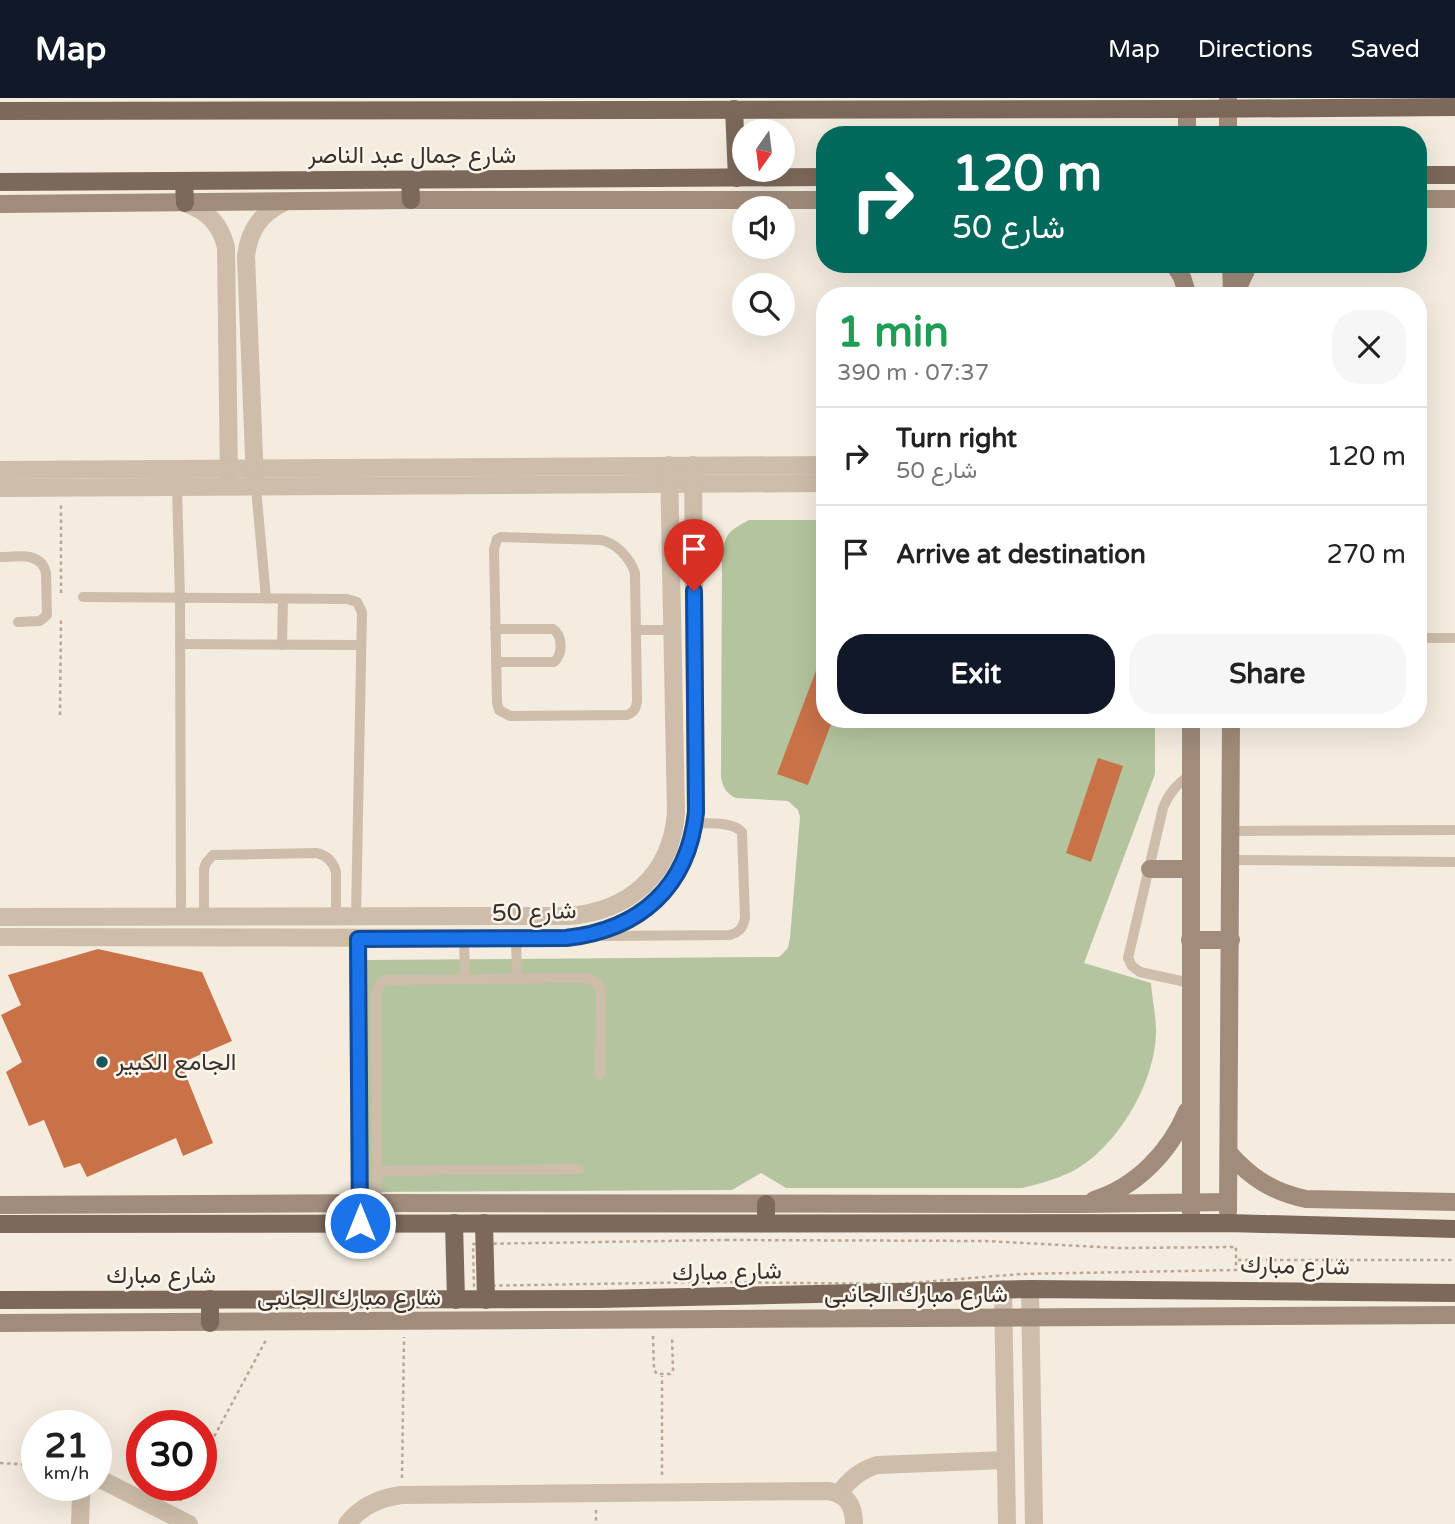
<!DOCTYPE html>
<html lang="en">
<head>
<meta charset="utf-8">
<style>
  :root { --surface:#fff; --page:#f6f6f6; --text:#222; --muted:#767676; --line:#e0e0e0; --accent:#111827 }
  body { margin:0; font-family:"Varela Round",Vazirmatn,sans-serif; background:var(--page); color:var(--text); height:100vh; display:flex; flex-direction:column; font-size:26px; white-space:nowrap }
  * { box-sizing:border-box; margin:0 }
  p { font-size:23px; color:var(--muted) }
  .icon { flex:none; width:38px; height:38px; fill:none; stroke:currentColor; stroke-width:2; stroke-linecap:round; stroke-linejoin:round }
  .map { position:relative; flex:1; overflow:hidden }
  .sheet { position:absolute; left:816px; top:189px; width:611px; height:441px; display:flex; flex-direction:column; background:var(--surface); border-radius:28px; box-shadow:0 7px 28px #0002 }
  .sheet>* { flex:none }
  .hud { position:absolute; left:816px; top:28px; width:611px; height:147px; border-radius:28px; box-shadow:0 7px 28px #0002; background:#00695c; color:#fff; overflow:hidden }
  .needle { width:46px; rotate:194deg }
  .controls { position:absolute; left:732px; top:21px; display:grid; gap:14px }
  .controls a { display:grid; place-items:center; width:63px; height:63px; border-radius:50%; background:var(--surface); box-shadow:0 7px 28px #0002; font-size:35px }
  .speed { position:absolute; left:21px; top:1312px; display:flex; gap:14px; font-size:35px; font-weight:700; text-align:center }
  .speed>* { display:grid; place-content:center; width:91px; height:91px; border-radius:50%; background:var(--surface); box-shadow:0 7px 28px #0002; line-height:1 }
  .speed small { font-size:18px; font-weight:400 }
  .speed .limit { border:10px solid #d22; background:#fff; color:#111 }
  .pin { position:absolute; display:grid; place-items:center; width:60px; height:60px; color:#fff; margin:-72px -30px; border-radius:50% 50% 50% 0; rotate:-45deg; box-shadow:0 0 7px #0007 }
  .pin .icon { rotate:45deg }
  .me { position:absolute; width:77px; margin:-38px; rotate:0deg; stroke-linejoin:round; filter:drop-shadow(0 0 5px #0008) }
  .turn { display:flex; align-items:center; gap:24px; height:147px; padding:0 21px; font-size:32px }
  .turn .icon { width:91px; height:91px; stroke-width:2.5 }
  .turn b { display:block; font-size:49px; line-height:60px }
  .round { display:grid; place-items:center; flex:none; width:74px; height:74px; border-radius:28px; background:var(--page) }
  .head { display:flex; align-items:center; justify-content:space-between; height:119px; padding:0 21px }
  h1 { font-size:42px; font-weight:800; line-height:52px; color:#1e9e55 }
  .action { display:flex; gap:14px; margin-top:auto; padding:14px 21px }
  .action a { flex:1; height:80px; border-radius:28px; background:var(--accent); color:#fff; font-size:28px; font-weight:800; line-height:80px; text-align:center }
  .action a+a { background:var(--page); color:var(--text) }
  ul { padding:0; list-style:none }
  li { display:flex; align-items:center; gap:21px; height:98px; padding:0 21px; border-top:2px solid var(--line) }
  li div { flex:1 }
  li b { display:block; font-size:26px }
  li em { font-style:normal }
  header { display:flex; align-items:center; gap:42px; box-sizing:border-box; height:98px; padding:0 35px; background:var(--accent); color:#fff }
  header strong { font-size:33px }
  nav { display:flex; gap:38px; margin-inline-start:auto; font-size:24px }
  .map>svg:first-child { display:block }
  .green { fill:#b4c49e }
  .building { fill:#c97248 }
  .lines { fill:none; stroke-linecap:round; stroke-linejoin:round }
  .path { stroke:#b9a794; stroke-width:2.5; stroke-dasharray:3.5 3.5; stroke-linecap:butt }
  .service { stroke:#cdbdaa; stroke-width:10 }
  .minor { stroke:#cdbdaa; stroke-width:18 }
  .tertiary { stroke:#cdbdaa; stroke-width:18 }
  .secondary { stroke:#a18c7b; stroke-width:18 }
  .primary { stroke:#7c695b; stroke-width:18 }
  .route-casing { stroke:#114b97; stroke-width:18 }
  .route { stroke:#1a73e8; stroke-width:12 }
  .poi-dot { fill:#1e545d; stroke:#fbf5ec; stroke-width:2.5 }
  .labels { text-anchor:middle; dominant-baseline:central; stroke-width:5; stroke-linejoin:round; paint-order:stroke }
  .street-label { font-size:24px; fill:#3a302a; stroke:#fbf5ec }
  .poi-label { font-size:24px; fill:#3a302a; stroke:#fbf5ec; text-anchor:start }
</style>
</head>
<body>
<header>
<strong>Map</strong>
<nav><a>Map</a><a>Directions</a><a>Saved</a></nav>
</header>
<div class="map">
<svg width="1455" height="1426" viewBox="0 0 1455 1426">
  <rect width="100%" height="100%" fill="#f4ecdf"/>
  <path class="green" d="M749 422H824V621H1155V676L1084 865 1151 885C1152 900 1156 917 1156 933 1156 983 1118 1049 1073 1073 1057 1081 1039 1086 1022 1090H786L761 1075 732 1092 368 1094 367 862 779 859 788 850 790 840 800 719 798 712 788 703 736 700C727 696 723 690 721 679L722 458C726 434 728 434 749 422Z"/>
  <g class="building">
    <polygon points="823,554 824,621 833,621 808,687 777,676"/>
    <polygon points="1098,660 1123,668 1091,764 1066,755"/>
    <polygon points="98,851 202,874 232,943 181,965 213,1045 183,1058 176,1040 87,1079 80,1065 64,1070 44,1022 29,1028 6,974 22,964 1,917 21,907 8,877"/>
  </g>
  <g class="lines">
    <g class="path">
      <polyline points="61,495 61,407"/>
      <polyline points="60,617 61,519"/>
      <polygon points="726,1142 985,1143 1119,1150 1236,1149 1236,1172 1021,1176 898,1186 706,1184 474,1188 473,1146"/>
      <polyline points="1238,1162 1455,1162"/>
      <polyline points="653,1238 654,1272 657,1276 670,1276 673,1272 672,1238"/>
      <polyline points="201,1363 267,1240"/>
      <polyline points="0,1365 37,1367"/>
      <polyline points="662,1377 662,1278"/>
      <polyline points="402,1380 404,1239"/>
      <polyline points="180,1403 188,1388"/>
      <polyline points="596,1412 596,1426"/>
    </g>
    <g class="service">
      <polyline points="177,390 180,500 181,819"/>
      <polyline points="256,390 266,500"/>
      <path d="M501 439 602 442C617 446 630 460 635 475L637 603C636 611 634 614 627 617L510 618 499 612 497 605 494 451 497 441Z"/>
      <path d="M0 459C17 459 41 453 46 475L47 517 40 523 18 524"/>
      <polyline points="83,499 347,501 357,504 362,514 356,818"/>
      <path d="M495 531H553C563 538 563 556 554 564H496"/>
      <polyline points="636,532 672,532"/>
      <polyline points="1418,540 1455,540"/>
      <polyline points="180,546 361,547"/>
      <polyline points="282,547 283,501"/>
      <polyline points="1231,733 1455,732"/>
      <polyline points="1231,762 1455,764"/>
      <path d="M204 818V771L206 765 213 757 316 755C327 757 333 763 336 774V819"/>
      <path d="M600 838 729 837C739 835 743 830 745 820L742 734C732 723 709 726 695 725"/>
      <polyline points="464,840 465,881"/>
      <polyline points="516,840 517,880"/>
      <path d="M1190 885 1140 874 1132 868 1128 860 1163 710C1169 695 1177 686 1190 677"/>
      <polyline points="377,1073 579,1071"/>
      <path d="M377 1105 376 895 381 885 386 882 587 880C596 883 600 887 601 897L600 977"/>
    </g>
    <g class="minor">
      <path d="M185 105C208 113 220 126 226 149L229 383"/>
      <polyline points="0,372 824,367"/>
      <path d="M255 383 246 158C249 133 260 116 283 105"/>
      <polyline points="0,390 824,385"/>
      <path d="M0 819 569 818C629 813 671 777 676 715L669 367"/>
      <path d="M0 839 567 840C640 832 688 789 696 714L693 367"/>
      <polyline points="358,841 360,1125"/>
      <polyline points="96,1381 104,1383 189,1426"/>
      <path d="M839 1396C849 1381 861 1372 877 1367L1006 1362"/>
      <polyline points="80,1426 81,1397 84,1388"/>
      <path d="M347 1426C361 1408 379 1400 401 1397L828 1393C847 1396 854 1408 854 1426"/>
    </g>
    <g class="tertiary">
      <polyline points="1003,1191 1007,1426"/>
      <polyline points="1030,1191 1034,1426"/>
    </g>
    <g class="secondary">
      <polyline points="1228,0 1228,37"/>
      <polyline points="1187,11 1187,37"/>
      <polyline points="1418,101 1455,101"/>
      <polyline points="0,106 411,102 824,102"/>
      <polyline points="1174,166 1182,179 1188,198"/>
      <polyline points="1231,166 1232,194"/>
      <polyline points="1234,198 1249,166"/>
      <polyline points="1191,621 1191,1115"/>
      <polyline points="1150,771 1190,771"/>
      <polyline points="1190,842 1231,842"/>
      <path d="M1229 1055C1251 1080 1273 1094 1306 1101L1455 1104"/>
      <path d="M1094 1102C1136 1089 1170 1054 1187 1013"/>
      <polyline points="0,1107 377,1105 1081,1106 1228,1104"/>
      <polyline points="1228,1114 1231,621"/>
      <polyline points="0,1225 1455,1217"/>
    </g>
    <g class="primary">
      <polyline points="734,11 737,80"/>
      <polyline points="0,13 1187,11 1455,9"/>
      <polyline points="1418,77 1455,77"/>
      <polyline points="410,82 411,102"/>
      <polyline points="184,83 185,105"/>
      <polyline points="0,84 824,79"/>
      <polyline points="766,1106 766,1125"/>
      <polyline points="454,1125 456,1202"/>
      <polyline points="484,1125 486,1202"/>
      <polyline points="0,1126 1228,1125 1455,1131"/>
      <polyline points="0,1202 599,1201 1030,1191 1455,1195"/>
      <polyline points="210,1225 210,1201"/>
    </g>
  </g>
  <g class="lines">
    <g class="route-casing">
      <path id="route" d="M360 1125 358 841 566 840C640 832 688 789 696 714L694 493"/>
    </g>
    <use href="#route" class="route"/>
  </g>
  <circle class="poi-dot" cx="102" cy="964" r="7"/>
  <g class="labels">
    <g class="street-label">
      <text x="412" y="57">شارع جمال عبد الناصر</text>
      <text transform="translate(534 814) rotate(-2)">شارع 50</text>
      <text transform="translate(1295 1168) rotate(1)">شارع مبارك</text>
      <text transform="translate(727 1174) rotate(-1)">شارع مبارك</text>
      <text x="161" y="1177">شارع مبارك</text>
      <text x="916" y="1196">شارع مبارك الجانبى</text>
      <text x="349" y="1199">شارع مبارك الجانبى</text>
    </g>
    <g class="poi-label">
      <text x="116" y="964">الجامع الكبير</text>
    </g>
  </g>
</svg>
<div class="controls">
<a><svg class="needle" viewBox="-14 -14 28 28"><path d="M0-13l5 13h-10z" fill="#e53935"/><path d="M0 13l5-13h-10z" fill="#767676"/></svg></a>
<a><svg class="icon" aria-label="sound" viewBox="0 0 24 24"><path d="M4 9h4l5-4v14l-5-4H4zM17 9q2 3 0 6"/></svg></a>
<a><svg class="icon" aria-label="search" viewBox="0 0 24 24"><circle cx="10" cy="10" r="6"/><path d="M15 15l6 6"/></svg></a>
</div>
<div class="speed"><div>21<small>km/h</small></div><div class="limit">30</div></div>
<div class="pin" style="left:694px;top:493px;background:#d93025"><svg class="icon" aria-label="arrive" viewBox="0 0 24 24"><path d="M6 21V4h12l-3 4 3 4H6"/></svg></div>
<svg class="me" style="left:360px;top:1125px" viewBox="-20 -20 40 40"><circle r="17" fill="#1a73e8" stroke="#fff" stroke-width="3"/><path d="M0-11L8 9 0 5-8 9z" fill="#fff"/></svg>
<div class="hud">
<div class="turn"><svg class="icon" aria-label="right" viewBox="0 0 24 24"><path d="M7 20v-9h11M14 6l5 5-5 5"/></svg><div><b>120 m</b>شارع 50</div></div>
</div>
<section class="sheet">
<div class="head"><div><h1>1 min</h1><p>390 m · 07:37</p></div><a class="round"><svg class="icon" aria-label="close" viewBox="0 0 24 24"><path d="M6 6l12 12M18 6L6 18"/></svg></a></div>
<ul>
<li><svg class="icon" aria-label="right" viewBox="0 0 24 24"><path d="M7 20v-9h11M14 6l5 5-5 5"/></svg><div><b>Turn right</b><p>شارع 50</p></div><em>120 m</em></li>
<li><svg class="icon" aria-label="arrive" viewBox="0 0 24 24"><path d="M6 21V4h12l-3 4 3 4H6"/></svg><div><b>Arrive at destination</b></div><em>270 m</em></li>
</ul>
<div class="action"><a>Exit</a><a>Share</a></div>
</section>
</div>
</body>
</html>
